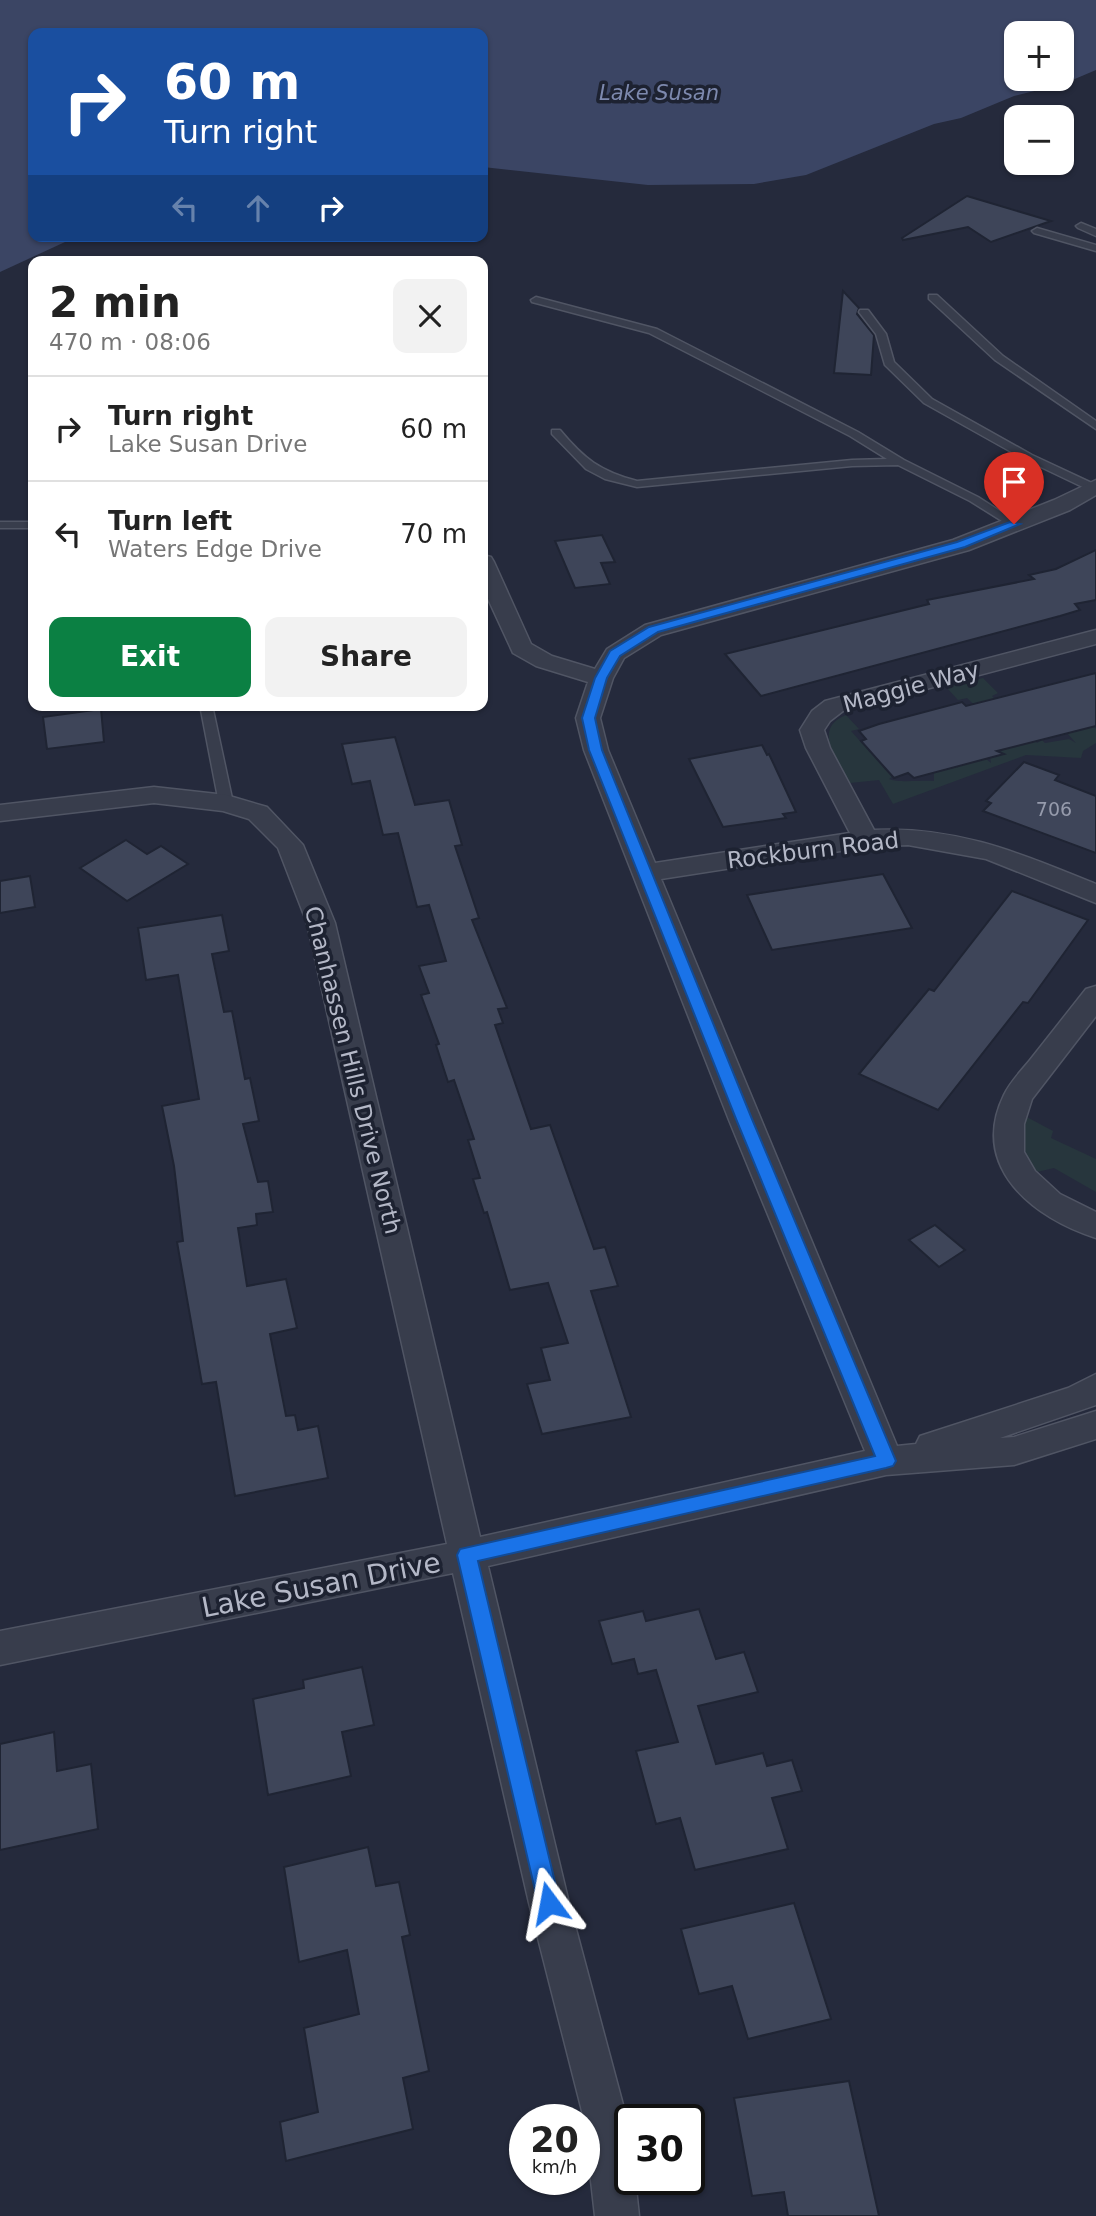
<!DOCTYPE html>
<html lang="en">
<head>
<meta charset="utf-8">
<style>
  :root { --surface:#fff; --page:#f2f2f2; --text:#222; --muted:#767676; --line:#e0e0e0; --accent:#0b8043 }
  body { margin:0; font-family:"DejaVu Sans",sans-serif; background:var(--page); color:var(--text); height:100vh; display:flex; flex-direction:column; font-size:26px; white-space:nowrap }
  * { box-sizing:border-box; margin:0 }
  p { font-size:23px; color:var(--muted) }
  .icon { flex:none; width:38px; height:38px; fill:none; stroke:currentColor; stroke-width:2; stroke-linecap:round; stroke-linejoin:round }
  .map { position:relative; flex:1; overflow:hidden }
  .panel { position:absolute; left:28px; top:256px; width:460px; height:455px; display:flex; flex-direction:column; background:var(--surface); border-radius:14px; box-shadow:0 2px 5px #0004 }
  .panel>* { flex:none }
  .top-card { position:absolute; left:28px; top:28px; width:460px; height:214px; border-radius:14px; box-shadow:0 2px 5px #0004; background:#1a4fa0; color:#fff; overflow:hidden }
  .controls { position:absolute; left:1004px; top:21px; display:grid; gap:14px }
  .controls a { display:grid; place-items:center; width:70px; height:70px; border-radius:14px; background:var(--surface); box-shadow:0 2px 5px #0004; font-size:35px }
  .speed { position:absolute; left:509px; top:2104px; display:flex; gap:14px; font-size:35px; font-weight:700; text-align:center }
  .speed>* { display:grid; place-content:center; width:91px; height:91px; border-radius:50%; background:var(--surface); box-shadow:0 2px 5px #0004; line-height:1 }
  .speed small { font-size:18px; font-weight:400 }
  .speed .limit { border:4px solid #111; border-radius:10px; background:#fff; color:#111 }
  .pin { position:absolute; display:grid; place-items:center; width:60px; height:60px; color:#fff; margin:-72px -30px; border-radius:50% 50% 50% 0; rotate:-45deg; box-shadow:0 0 7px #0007 }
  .pin .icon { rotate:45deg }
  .me { position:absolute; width:77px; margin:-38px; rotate:347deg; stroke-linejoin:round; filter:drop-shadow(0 0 5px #0008) }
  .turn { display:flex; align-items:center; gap:24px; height:147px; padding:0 21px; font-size:32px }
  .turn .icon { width:91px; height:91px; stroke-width:2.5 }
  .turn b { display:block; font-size:49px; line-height:60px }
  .lanes { display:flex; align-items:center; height:66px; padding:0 21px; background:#0003; justify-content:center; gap:35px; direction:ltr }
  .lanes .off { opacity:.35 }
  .round { display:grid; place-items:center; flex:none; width:74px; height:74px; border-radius:14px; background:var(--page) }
  .overview { display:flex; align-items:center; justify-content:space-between; height:119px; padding:0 21px }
  h1 { font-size:42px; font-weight:800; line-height:52px }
  .button { display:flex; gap:14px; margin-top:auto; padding:14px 21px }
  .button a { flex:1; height:80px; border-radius:14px; background:var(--accent); color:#fff; font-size:28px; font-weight:800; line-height:80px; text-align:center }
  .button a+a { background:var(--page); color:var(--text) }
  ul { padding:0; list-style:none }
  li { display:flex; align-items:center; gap:21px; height:105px; padding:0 21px; border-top:2px solid var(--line) }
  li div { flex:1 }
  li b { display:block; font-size:26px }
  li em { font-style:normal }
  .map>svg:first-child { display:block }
  .green { fill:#27363d }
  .water { fill:#3b4564; fill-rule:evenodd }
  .building { fill:#3e4559; stroke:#1f2433; stroke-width:2 }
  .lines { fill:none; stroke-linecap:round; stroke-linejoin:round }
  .lane-casing { stroke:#505564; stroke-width:3 }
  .street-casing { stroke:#505564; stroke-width:3 }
  .lane { fill:#383d4c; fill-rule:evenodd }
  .street { fill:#383d4c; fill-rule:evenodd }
  .route { fill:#1a73e8; stroke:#114b97; stroke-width:2 }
  .labels { text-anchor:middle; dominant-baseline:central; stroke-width:7; stroke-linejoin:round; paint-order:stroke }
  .number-label { font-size:19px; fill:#969bac }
  .far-water-label { font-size:21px; font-style:italic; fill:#7d89ae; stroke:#1d2231 }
  .street-label { font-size:23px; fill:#b4b8c7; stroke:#1d2231 }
  .near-street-label { font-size:28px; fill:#b4b8c7; stroke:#1d2231 }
</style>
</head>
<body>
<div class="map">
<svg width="1096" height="2216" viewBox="0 0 1096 2216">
  <rect width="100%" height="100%" fill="#252a3c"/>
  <g class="green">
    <path d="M983 678 998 693 992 696 1037 743 1042 740 1045 743 1069 739 1076 743 1066 732 1084 730 1092 724 1096 729V743L1083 751 1081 758 1026 755 893 804 879 780 850 783C838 761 811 729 846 715L859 729 851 731 892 777 889 779C898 783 921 780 934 781V769L954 764 958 768 956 764 981 755 991 763 990 757 1015 744 967 698 958 700 946 687Z"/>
    <path d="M1023 1115 1053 1131 1051 1138 1096 1159V1192L1054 1168 1037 1172C1019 1157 1022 1137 1023 1115Z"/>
  </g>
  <path class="water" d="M0 0H1096V70L1063 84 1014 96 961 118 934 124 806 175 754 184 648 185 483 167V33H33V236H78L0 272ZM1017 33H1062V79H1017Z"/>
  <g class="building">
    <polygon points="967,196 1051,221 991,242 968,227 903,240 902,238"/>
    <polygon points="843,291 859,308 857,314 874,335 871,375 834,373"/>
    <polygon points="602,535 615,562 601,563 610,584 575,588 555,541"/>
    <polygon points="1096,550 1096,600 1075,604 1080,610 1060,616 761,696 725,654 929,604 927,600 1034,579 1029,575 1056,569"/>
    <polygon points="1096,673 1096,726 997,751 1004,754 914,778 908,773 894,778 861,741 866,739 859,731 879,724 962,702 966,706"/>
    <polygon points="101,709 104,742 47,749 43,717"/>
    <polygon points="395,737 415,805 449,800 462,845 455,846 479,918 472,920 507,1008 498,1009 503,1023 495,1025 531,1129 550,1125 594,1249 605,1247 618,1286 591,1291 631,1417 542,1434 527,1384 550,1380 541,1348 568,1343 548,1283 510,1290 487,1212 484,1213 473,1179 480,1178 468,1140 474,1139 454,1080 448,1082 436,1045 439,1044 421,995 429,993 419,966 446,961 429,905 417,907 398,833 383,835 370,781 352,784 342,744"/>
    <polygon points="762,745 767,755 769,754 796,812 783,814 786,818 723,827 689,759"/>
    <polygon points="1024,762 1059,775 1055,780 1096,796 1096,853 983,811 991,803 986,801"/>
    <polygon points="126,840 147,854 161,846 188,864 127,901 80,868"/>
    <polygon points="883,874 912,928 772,950 747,895"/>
    <polygon points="30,876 35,907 0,913 0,881"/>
    <polygon points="1012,891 1088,920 1028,1003 1023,1002 938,1110 859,1074 929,989 934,991"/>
    <polygon points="222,915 229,951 212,954 224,1012 232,1011 245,1079 250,1078 259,1121 243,1124 258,1182 268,1181 273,1212 256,1214 257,1225 238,1228 247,1286 286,1279 297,1328 270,1334 286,1416 295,1415 298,1430 318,1426 328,1478 235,1496 216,1382 202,1384 177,1242 183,1241 174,1166 162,1106 199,1099 178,975 146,980 138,928"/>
    <polygon points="935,1225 965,1250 939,1267 909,1240"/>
    <polygon points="699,1609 716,1659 744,1652 758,1692 698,1706 716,1764 763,1753 767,1766 792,1760 802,1791 772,1798 788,1849 695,1870 680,1818 656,1824 636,1751 678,1742 656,1670 638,1674 634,1659 612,1664 599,1621 643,1611 646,1621"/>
    <polygon points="362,1667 374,1725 342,1732 351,1776 268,1795 253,1699 304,1688 303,1680"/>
    <polygon points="54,1732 57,1771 91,1764 98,1829 0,1850 0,1744"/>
    <polygon points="368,1847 376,1886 399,1882 410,1935 402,1937 429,2071 403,2078 413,2129 286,2161 280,2122 318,2112 304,2028 359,2014 347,1950 299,1962 284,1867"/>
    <polygon points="794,1903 831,2019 748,2039 732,1986 699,1994 681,1929"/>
    <polygon points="849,2081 879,2216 788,2216 784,2192 752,2196 734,2098"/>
  </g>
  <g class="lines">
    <g class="lane-casing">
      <g id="lane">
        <polygon points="1081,223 1096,229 1096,236 1078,228 1076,226"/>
        <polygon points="1037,228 1096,245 1096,251 1034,233 1032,231"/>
        <polygon points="929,295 937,295 1003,356 1096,421 1096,429 995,360 929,299"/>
        <path d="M536 297 657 329 858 432 904 460 978 497 1020 524 1014 527 1010 526 970 501 898 465 852 466 637 487 605 479 586 469 552 434V430H560C584 459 600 471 637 481L852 460 887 459 850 436 649 333 532 302 531 300Z"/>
        <polygon points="860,310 868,310 886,334 894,362 932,399 1032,455 1096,485 1096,491 1089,490 1024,459 924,403 885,365 876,334 859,312"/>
        <rect x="0" y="522" width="33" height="6"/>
        <polygon points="200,705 212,705 233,803 231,806 221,806 219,803"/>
      </g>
    </g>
    <g class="street-casing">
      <g id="street">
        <path d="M1096 480V495L1070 510 969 550 661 635 624 658 613 678 600 718 608 750 655 863 850 833 806 748 800 730 812 711 825 701 1096 630V644L843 711 830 721 824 730 830 748 874 830C958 826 1021 854 1096 884V903L986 859 908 845 866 847 661 879 897 1446 916 1444 920 1436 1068 1388 1096 1374V1405L1000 1438 1014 1437 1096 1411V1439L1014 1465 886 1475 488 1566 569 1903 630 2131V2179H635L639 2216H595L584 2119 529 1903 453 1573 0 1665V1631L447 1544 307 923 278 848 249 819 223 811 154 803 0 821V805L154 787 226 795 267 807 303 845 335 923 480 1537 865 1451 729 1120 584 750 576 718 588 682 536 666 513 653 483 588V555L491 557 494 562 531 644 552 656 595 669 607 649 645 625 953 540 1054 500Z"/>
        <path d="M1096 986V1016L1032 1099 1024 1124V1152L1035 1171 1060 1194 1096 1212V1238C1033 1218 969 1167 1004 1095 1010 1082 1021 1071 1030 1060 1048 1037 1067 1013 1086 989Z"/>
      </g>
    </g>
    <use href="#lane" class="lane"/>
    <use href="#street" class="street"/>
  </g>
  <polygon class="route" points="1010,522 1020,524 965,547 658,632 620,656 607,678 595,718 602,750 752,1119 896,1461 893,1466 886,1468 478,1561 560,1903 557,1910 549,1913 542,1910 538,1903 457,1555 460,1549 875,1456 736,1119 589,750 582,718 595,678 610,651 649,627 957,542"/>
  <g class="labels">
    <g class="number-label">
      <text x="1054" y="809">706</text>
    </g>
    <g class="far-water-label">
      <text x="659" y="93">Lake Susan</text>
    </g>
    <g class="street-label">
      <text transform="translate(911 687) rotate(-15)">Maggie Way</text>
      <text transform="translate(813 850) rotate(-7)">Rockburn Road</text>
      <text transform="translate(353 1070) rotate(76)">Chanhassen Hills Drive North</text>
    </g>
    <g class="near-street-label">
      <text transform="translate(321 1585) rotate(-11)">Lake Susan Drive</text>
    </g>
  </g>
</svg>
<div class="controls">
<a>+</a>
<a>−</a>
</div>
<div class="speed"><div>20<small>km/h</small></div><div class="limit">30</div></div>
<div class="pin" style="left:1014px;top:524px;background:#d93025"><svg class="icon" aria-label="arrive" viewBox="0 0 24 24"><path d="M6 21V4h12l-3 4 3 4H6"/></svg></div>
<svg class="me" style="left:549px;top:1903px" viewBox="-20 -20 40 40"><path d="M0-17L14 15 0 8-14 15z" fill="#1a73e8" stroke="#fff" stroke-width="4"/></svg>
<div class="top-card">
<div class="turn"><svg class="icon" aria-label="right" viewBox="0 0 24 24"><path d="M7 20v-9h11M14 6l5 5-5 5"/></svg><div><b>60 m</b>Turn right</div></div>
<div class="lanes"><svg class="icon off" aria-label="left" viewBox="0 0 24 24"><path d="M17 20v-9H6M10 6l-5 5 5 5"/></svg><svg class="icon off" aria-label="ahead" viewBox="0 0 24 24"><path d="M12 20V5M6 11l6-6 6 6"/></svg><svg class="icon" aria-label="right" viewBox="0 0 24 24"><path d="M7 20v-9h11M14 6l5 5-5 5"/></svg></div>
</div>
<section class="panel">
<div class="overview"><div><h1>2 min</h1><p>470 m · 08:06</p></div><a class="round"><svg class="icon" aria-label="close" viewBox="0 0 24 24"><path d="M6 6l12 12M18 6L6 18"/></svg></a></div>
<ul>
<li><svg class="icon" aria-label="right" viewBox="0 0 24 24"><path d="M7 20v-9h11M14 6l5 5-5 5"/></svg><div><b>Turn right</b><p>Lake Susan Drive</p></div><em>60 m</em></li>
<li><svg class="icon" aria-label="left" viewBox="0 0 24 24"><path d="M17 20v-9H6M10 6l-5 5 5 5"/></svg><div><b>Turn left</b><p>Waters Edge Drive</p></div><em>70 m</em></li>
</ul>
<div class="button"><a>Exit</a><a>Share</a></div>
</section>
</div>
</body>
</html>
